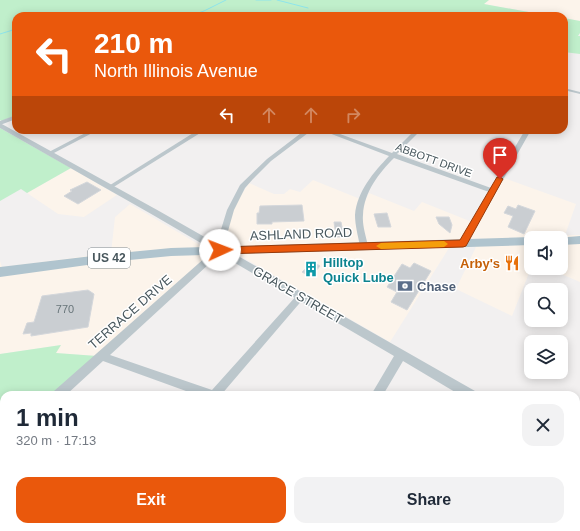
<!DOCTYPE html>
<html lang="en">
<head>
<meta charset="utf-8">
<style>
  :root { --surface:#fff; --page:#f2f2f3; --text:#1f2937; --muted:#747a83; --accent:#ea580c }
  body { margin:0; font-family:Helvetica,sans-serif; background:var(--page); color:var(--text); height:100vh; display:flex; flex-direction:column; font-size:15px; white-space:nowrap }
  * { box-sizing:border-box; margin:0 }
  p { font-size:13px; color:var(--muted) }
  .icon { flex:none; width:22px; height:22px; fill:none; stroke:currentColor; stroke-width:2; stroke-linecap:round; stroke-linejoin:round }
  .map { position:relative; flex:1; overflow:hidden }
  .details { position:absolute; left:0px; top:391px; width:580px; height:140px; display:flex; flex-direction:column; background:var(--surface); border-radius:12px 12px 0 0; box-shadow:0 2px 10px #0003 }
  .details>* { flex:none }
  .top-card { position:absolute; left:12px; top:12px; width:556px; height:122px; border-radius:12px; box-shadow:0 2px 10px #0003; background:#ea580c; color:#fff; overflow:hidden }
  .fabs { position:absolute; left:524px; top:231px; display:grid; gap:8px }
  .fabs a { display:grid; place-items:center; width:44px; height:44px; border-radius:8px; background:var(--surface); box-shadow:0 2px 10px #0003; font-size:20px }
  .pin { position:absolute; display:grid; place-items:center; width:34px; height:34px; color:#fff; margin:-41px -17px; border-radius:50% 50% 50% 0; rotate:-45deg; box-shadow:0 0 4px #0007 }
  .pin .icon { rotate:45deg }
  .me { position:absolute; width:44px; margin:-22px; rotate:88deg; stroke-linejoin:round; filter:drop-shadow(0 0 3px #0008) }
  .turn { display:flex; align-items:center; gap:14px; height:84px; padding:0 16px; font-size:18px }
  .turn .icon { width:52px; height:52px; stroke-width:2.5 }
  .turn b { display:block; font-size:28px; line-height:34px }
  .lanes { display:flex; align-items:center; height:38px; padding:0 16px; background:#0003; justify-content:center; gap:20px; direction:ltr }
  .lanes .off { opacity:.35 }
  .round { display:grid; place-items:center; flex:none; width:42px; height:42px; border-radius:12px; background:var(--page) }
  .overview { display:flex; align-items:center; justify-content:space-between; height:68px; padding:0 16px }
  h1 { font-size:24px; font-weight:600; line-height:30px }
  .primary-button { display:flex; gap:8px; margin-top:auto; padding:8px 16px }
  .primary-button a { flex:1; height:46px; border-radius:12px; background:var(--accent); color:#fff; font-size:16px; font-weight:600; line-height:46px; text-align:center }
  .primary-button a+a { background:var(--page); color:var(--text) }
  .map>svg:first-child { display:block }
  .commercial { fill:#fcf4eb }
  .green { fill:#c0efcb }
  .lines { fill:none; stroke-linecap:round; stroke-linejoin:round }
  .stream { stroke:#8ee5eb; stroke-width:1 }
  .building { fill:#caced2; stroke:#d4d7db }
  .minor { fill:#bcc7cc; fill-rule:evenodd }
  .tertiary { fill:#bcc7cc; fill-rule:evenodd }
  .primary { fill:#b0c4ce; fill-rule:evenodd }
  .route { fill:#ea580c; stroke:#983908 }
  .slow { fill:#f59e0b }
  .labels { text-anchor:middle; dominant-baseline:central; stroke-width:3; stroke-linejoin:round; paint-order:stroke }
  .far-street-label { font-size:11px; fill:#48575d; stroke:#fff }
  .number-label { font-size:11px; fill:#68757a }
  .shield { fill:#fff; stroke:#7f898e; stroke-width:1 }
  .shield-label { font-size:12px; font-weight:bold; fill:#48575d }
  .street-label { font-size:13px; fill:#48575d; stroke:#fff }
  .culture-label { font-size:13px; font-weight:bold; fill:#0d838f; stroke:#fff; text-anchor:start }
  .food-label { font-size:13px; font-weight:bold; fill:#c56008; stroke:#fff; text-anchor:end }
  .service-label { font-size:13px; font-weight:bold; fill:#4e5e75; stroke:#fff; text-anchor:start }
</style>
</head>
<body>
<div class="map">
<svg width="580" height="531" viewBox="0 0 580 531">
  <rect width="100%" height="100%" fill="#f2f0f0"/>
  <g class="commercial">
    <polygon points="489,0 580,0 580,21 564,18 564,16 551,16 484,4"/>
    <polygon points="71,168 98,184 117,195 84,217 58,214 27,193"/>
    <polygon points="504,178 576,204 565,235 580,235 580,282 554,271 555,268 561,268 561,238 531,238 531,268 512,316 456,289 476,247 449,248 390,342 221,245 236,203 249,183 274,194 284,194 290,189 300,192 313,180 365,201 369,193 414,211 422,202 477,224"/>
    <polygon points="130,204 212,252 97,356 55,353 61,345 0,354 0,261 2,267 111,253 115,217"/>
  </g>
  <g class="green">
    <polygon points="0,0 489,0 484,4 551,16 16,16 16,115 2,121 0,120"/>
    <polygon points="564,18 580,21 580,33 578,36 580,36 580,54 564,52"/>
    <polygon points="0,128 71,168 27,193 21,189 0,201"/>
    <polygon points="61,345 56,353 97,356 53,395 4,395 4,438 0,441 0,354"/>
  </g>
  <g class="lines">
    <g class="stream">
      <polyline points="256,0 271,0"/>
      <polyline points="277,0 308,8"/>
      <polyline points="189,16 204,11 226,0"/>
      <polyline points="0,34 16,29"/>
    </g>
  </g>
  <g class="building">
    <polygon points="87,182 101,190 78,204 64,196 72,191 70,190"/>
    <polygon points="302,205 304,221 272,222 272,224 257,224 257,213 259,213 260,206"/>
    <polygon points="518,205 535,211 524,234 508,227 513,216 504,213 508,206 516,209"/>
    <polygon points="387,213 391,227 378,227 374,214"/>
    <polygon points="436,217 449,217 452,225 450,233 439,224"/>
    <polygon points="334,222 341,222 344,237 336,237"/>
    <polygon points="313,262 320,266 311,277 302,272"/>
    <polygon points="414,263 431,271 407,310 391,302 397,292 387,287 402,264 410,268"/>
    <polygon points="88,290 94,294 88,327 31,336 31,333 23,334 27,323 34,322 42,296"/>
  </g>
  <g class="lines">
    <g class="minor">
      <polygon points="564,88 580,92 580,94 564,90"/>
      <polygon points="16,115 16,119 0,125 0,121"/>
      <polygon points="91,130 98,130 52,154 50,155 47,153"/>
      <polygon points="198,130 205,130 112,188 110,189 107,187"/>
      <polygon points="305,130 312,130 271,161 253,179 245,188 234,210 222,252 110,355 212,390 298,294 301,292 304,294 305,296 304,298 221,395 197,395 103,361 66,395 53,395 54,391 215,249 227,210 240,185 267,159"/>
      <path d="M321 130H329L392 153 415 130H421L397 154 491 188 525 130H531L466 245 463 246 459 243 489 192 394 158C379 173 364 192 363 215 362 225 366 236 368 246L364 249 360 246C358 236 355 225 355 215 357 191 374 172 389 156Z"/>
      <polygon points="4,437 4,451 0,453 0,439"/>
      <polygon points="91,527 105,527 104,531 90,531"/>
    </g>
    <g class="tertiary">
      <polygon points="0,123 159,211 475,391 477,395 460,395 403,361 383,395 371,395 394,356 153,215 0,128"/>
      <polygon points="576,450 580,451 580,464 576,463"/>
      <polygon points="293,527 308,527 307,531 292,531"/>
    </g>
    <g class="primary">
      <polygon points="580,236 580,244 561,245 561,238 557,238"/>
      <polygon points="531,237 535,238 531,238 531,245 171,256 109,262 0,277 0,267 109,254 171,248"/>
    </g>
  </g>
  <polygon class="route" points="497,177 500,177 503,179 466,246 463,247 220,254 215,250 220,247 460,240"/>
  <polygon class="slow" points="444,241 448,244 444,247 381,249 376,246 381,243"/>
  <defs>
    <g id="restaurant-bare" transform="scale(1.2)"><path d="M-5-6h1v4h1v-4h1v4h1v-4h1v5L-1.5 .5V6h-2V.5L-5-1ZM5-6V6H3V1.5H1.5Q1.5-4 5-6Z" fill="#e8710a" stroke="#fff" stroke-width="2.5" paint-order="stroke"/></g>
    <g id="building-bare" transform="scale(1.2)"><path d="M-4-6H4V6H1V3H-1V6H-4ZM-2.5-4.3h1.7v1.8h-1.7ZM.8-4.3h1.7v1.8H.8ZM-2.5-1h1.7V.8h-1.7ZM.8-1h1.7V.8H.8Z" fill="#0f9aa8" stroke="#fff" stroke-width="2.5" paint-order="stroke"/></g>
    <g id="bank-bare" transform="scale(1.2)"><path d="M-6-4H6V4H-6ZM0-2.3a2.3 2.3 0 1 0 0 4.6a2.3 2.3 0 1 0 0-4.6Z" fill="#5c6f8a" stroke="#fff" stroke-width="2.5" paint-order="stroke"/></g>
  </defs>
  <g fill-rule="evenodd">
    <use href="#restaurant-bare" x="512" y="263"/>
    <use href="#building-bare" x="311" y="269"/>
    <use href="#bank-bare" x="405" y="286"/>
  </g>
  <g class="labels">
    <g class="far-street-label">
      <text transform="translate(434 160) rotate(20)">ABBOTT DRIVE</text>
    </g>
    <g class="number-label">
      <text x="65" y="309">770</text>
    </g>
    <rect class="shield" x="88" y="248" width="42" height="20" rx="3"/>
    <g class="shield-label">
      <text x="109" y="258">US 42</text>
    </g>
    <g class="street-label">
      <text transform="translate(301 234) rotate(-2)">ASHLAND ROAD</text>
      <text transform="translate(298 295) rotate(30)">GRACE STREET</text>
      <text transform="translate(130 312) rotate(-41)">TERRACE DRIVE</text>
    </g>
    <g class="culture-label">
      <text x="323" y="262">Hilltop<tspan x="323" dy="15">Quick Lube</tspan></text>
    </g>
    <g class="food-label">
      <text x="500" y="263">Arby's</text>
    </g>
    <g class="service-label">
      <text x="417" y="286">Chase</text>
    </g>
  </g>
</svg>
<div class="fabs">
<a><svg class="icon" aria-label="sound" viewBox="0 0 24 24"><path d="M4 9h4l5-4v14l-5-4H4zM17 9q2 3 0 6"/></svg></a>
<a><svg class="icon" aria-label="search" viewBox="0 0 24 24"><circle cx="10" cy="10" r="6"/><path d="M15 15l6 6"/></svg></a>
<a><svg class="icon" aria-label="layers" viewBox="0 0 24 24"><path d="M12 4l9 5-9 5-9-5zM3 14l9 5 9-5"/></svg></a>
</div>
<div class="pin" style="left:500px;top:179px;background:#d93025"><svg class="icon" aria-label="arrive" viewBox="0 0 24 24"><path d="M6 21V4h12l-3 4 3 4H6"/></svg></div>
<svg class="me" style="left:220px;top:250px" viewBox="-20 -20 40 40"><circle r="19" fill="#fff"/><path d="M0-13L10 11 0 6-10 11z" fill="#ea580c"/></svg>
<div class="top-card">
<div class="turn"><svg class="icon" aria-label="left" viewBox="0 0 24 24"><path d="M17 20v-9H6M10 6l-5 5 5 5"/></svg><div><b>210 m</b>North Illinois Avenue</div></div>
<div class="lanes"><svg class="icon" aria-label="left" viewBox="0 0 24 24"><path d="M17 20v-9H6M10 6l-5 5 5 5"/></svg><svg class="icon off" aria-label="ahead" viewBox="0 0 24 24"><path d="M12 20V5M6 11l6-6 6 6"/></svg><svg class="icon off" aria-label="ahead" viewBox="0 0 24 24"><path d="M12 20V5M6 11l6-6 6 6"/></svg><svg class="icon off" aria-label="right" viewBox="0 0 24 24"><path d="M7 20v-9h11M14 6l5 5-5 5"/></svg></div>
</div>
<section class="details">
<div class="overview"><div><h1>1 min</h1><p>320 m · 17:13</p></div><a class="round"><svg class="icon" aria-label="close" viewBox="0 0 24 24"><path d="M6 6l12 12M18 6L6 18"/></svg></a></div>
<div class="primary-button"><a>Exit</a><a>Share</a></div>
</section>
</div>
</body>
</html>
